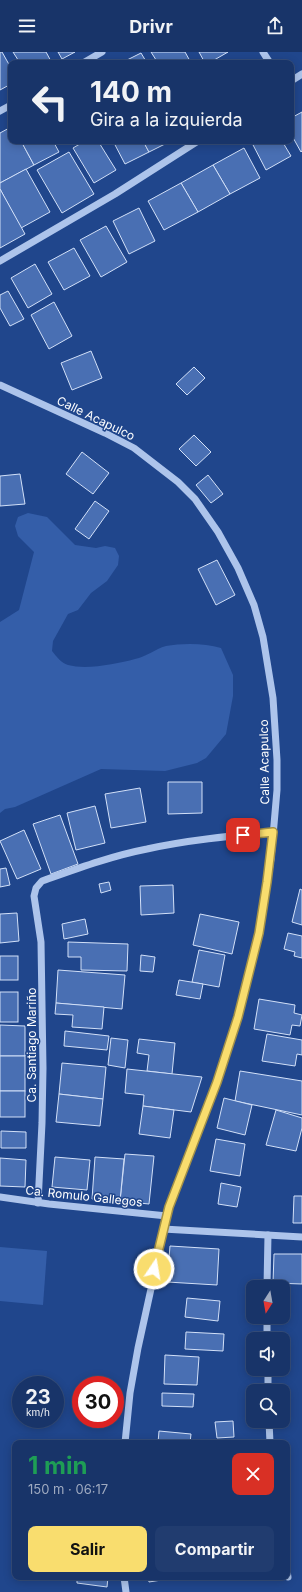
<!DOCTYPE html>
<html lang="es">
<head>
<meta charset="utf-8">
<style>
  :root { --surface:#183469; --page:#213c6f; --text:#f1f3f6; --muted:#9faac0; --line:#364f7d; --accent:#f9dd6e }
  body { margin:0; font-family:Inter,sans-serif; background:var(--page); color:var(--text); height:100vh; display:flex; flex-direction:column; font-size:15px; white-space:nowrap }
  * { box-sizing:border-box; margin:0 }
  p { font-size:13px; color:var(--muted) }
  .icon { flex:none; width:22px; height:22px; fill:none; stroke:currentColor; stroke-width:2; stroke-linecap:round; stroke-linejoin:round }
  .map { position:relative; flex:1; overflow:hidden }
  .sheet { position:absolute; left:12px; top:1388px; width:278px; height:140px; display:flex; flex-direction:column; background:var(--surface); border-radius:8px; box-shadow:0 2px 10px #0003,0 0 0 1px var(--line) }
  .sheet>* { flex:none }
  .guide { position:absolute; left:8px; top:8px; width:286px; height:84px; border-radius:8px; box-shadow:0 2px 10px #0003,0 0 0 1px var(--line); background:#183469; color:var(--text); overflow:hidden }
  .needle { width:26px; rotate:191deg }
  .fabs { position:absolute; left:246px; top:1228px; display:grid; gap:8px }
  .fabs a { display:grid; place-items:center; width:44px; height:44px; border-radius:8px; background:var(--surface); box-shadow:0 2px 10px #0003,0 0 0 1px var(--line); font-size:20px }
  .speed { position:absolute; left:12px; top:1324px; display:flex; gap:8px; font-size:20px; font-weight:700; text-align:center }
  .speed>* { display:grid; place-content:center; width:52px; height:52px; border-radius:50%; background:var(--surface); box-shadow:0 2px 10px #0003,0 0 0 1px var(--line); line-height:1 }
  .speed small { font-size:10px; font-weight:400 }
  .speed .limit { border:6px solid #d22; background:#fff; color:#111 }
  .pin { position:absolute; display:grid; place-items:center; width:34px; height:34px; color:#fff; margin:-17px; border-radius:8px; box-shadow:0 2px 6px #0006 }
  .me { position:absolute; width:44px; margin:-22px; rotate:12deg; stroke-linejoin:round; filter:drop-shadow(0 0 3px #0008) }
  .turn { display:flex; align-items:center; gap:14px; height:84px; padding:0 16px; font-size:18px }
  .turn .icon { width:52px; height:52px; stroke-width:2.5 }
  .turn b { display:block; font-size:28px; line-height:34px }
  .round { display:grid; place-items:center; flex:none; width:42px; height:42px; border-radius:8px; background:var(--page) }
  .headline { display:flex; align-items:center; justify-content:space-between; height:68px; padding:0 16px }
  h1 { font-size:24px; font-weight:700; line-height:30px; color:#1e9e55 }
  .action { display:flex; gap:8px; margin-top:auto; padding:8px 16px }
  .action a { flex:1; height:46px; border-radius:8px; background:var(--accent); color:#111; font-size:16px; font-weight:700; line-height:46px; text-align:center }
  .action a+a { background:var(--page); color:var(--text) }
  header { display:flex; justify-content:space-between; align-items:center; height:52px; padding:0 16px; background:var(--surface); font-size:18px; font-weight:700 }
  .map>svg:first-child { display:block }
  .green { fill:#345ea9 }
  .building { fill:#496fb3; stroke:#d2e0f8 }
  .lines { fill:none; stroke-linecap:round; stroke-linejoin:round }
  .minor { stroke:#adc4eb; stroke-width:7 }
  .route-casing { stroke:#a29048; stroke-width:10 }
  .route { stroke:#f9dd6e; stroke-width:7 }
  .labels { text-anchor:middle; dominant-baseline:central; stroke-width:3; stroke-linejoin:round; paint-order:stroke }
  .street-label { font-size:12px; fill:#fff; stroke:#20468c }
</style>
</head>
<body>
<header><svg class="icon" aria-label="menu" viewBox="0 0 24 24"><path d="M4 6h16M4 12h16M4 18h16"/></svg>Drivr<svg class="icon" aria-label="share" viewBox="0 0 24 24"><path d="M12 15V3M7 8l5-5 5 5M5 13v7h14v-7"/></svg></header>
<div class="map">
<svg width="302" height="1540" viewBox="0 0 302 1540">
  <rect width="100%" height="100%" fill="#20468c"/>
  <g class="green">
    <path d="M28 461 47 465 75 493 96 496 105 494 115 496 119 504 118 513 107 529 91 541 78 558 68 562 53 589 52 599C57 605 61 611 68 613 86 618 117 612 135 607 146 605 155 597 166 594 182 591 205 591 221 596L233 623V644L226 682 206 706 197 711 165 719 101 717 15 755 5 757 0 761V570L19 558 34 500 18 484 15 474 18 465Z"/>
    <polygon points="0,1195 47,1199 43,1253 0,1249"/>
  </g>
  <g class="building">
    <polygon points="0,0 2,0 11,16 11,32 0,38"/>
    <polygon points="13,0 46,0 52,11 20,11"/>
    <polygon points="58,0 75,0 62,7"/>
    <polygon points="151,0 185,0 190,9 186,11 158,11"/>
    <polygon points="199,0 228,0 209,11 205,11"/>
    <polygon points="141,1 147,11 121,11"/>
    <polygon points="302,60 302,99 301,100 291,82 291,66"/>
    <polygon points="11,75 11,89 21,89 34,113 0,131 0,81"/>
    <polygon points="21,89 53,89 59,100 34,113"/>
    <polygon points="85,89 98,89 116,118 94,131 73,96"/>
    <polygon points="113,89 143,89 149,100 125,112"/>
    <polygon points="143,89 171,89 149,100"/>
    <polygon points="251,89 282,89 291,104 266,118"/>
    <polygon points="244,96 260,126 230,142 213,113"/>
    <polygon points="69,100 94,142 62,161 37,118"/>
    <polygon points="213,113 230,142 198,160 181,131"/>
    <polygon points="26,117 50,160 21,176 0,137 0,131"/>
    <polygon points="181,131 198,160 164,178 148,149"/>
    <polygon points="0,137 25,182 0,196"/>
    <polygon points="139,156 155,189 129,202 113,169"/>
    <polygon points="106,174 127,210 101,225 80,188"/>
    <polygon points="74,196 90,224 64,238 48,210"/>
    <polygon points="35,212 52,242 28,256 11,226"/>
    <polygon points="8,239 24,267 10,274 0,256 0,243"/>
    <polygon points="54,250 72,284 49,297 31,263"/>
    <polygon points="91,299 102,326 72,338 61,311"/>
    <polygon points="194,315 205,326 187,343 176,332"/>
    <polygon points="194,383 211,400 196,414 179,397"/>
    <polygon points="82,400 109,421 93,442 66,422"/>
    <polygon points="20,422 25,452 0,454 0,424"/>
    <polygon points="208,423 223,442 211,451 196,433"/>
    <polygon points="95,449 109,459 89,487 75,477"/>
    <polygon points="217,508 235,543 216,553 198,517"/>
    <polygon points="168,730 202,730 202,761 168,762"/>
    <polygon points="140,736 146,770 111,776 105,742"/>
    <polygon points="95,754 105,791 76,798 67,761"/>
    <polygon points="60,763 78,812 51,822 33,772"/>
    <polygon points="24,778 41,817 17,827 0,789"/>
    <polygon points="6,816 10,833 0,835 0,817"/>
    <polygon points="109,830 111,838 101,841 99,832"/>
    <polygon points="173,833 174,861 141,863 140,834"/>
    <polygon points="300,837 302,838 302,873 292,870"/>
    <polygon points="17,861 19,889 0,891 0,862"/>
    <polygon points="200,862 239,870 232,902 193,893"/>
    <polygon points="85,867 88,882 64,887 62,872"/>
    <polygon points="288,881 302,884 302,906 294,904 295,900 284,897"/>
    <polygon points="68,890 128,892 127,919 81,918 81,905 68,905"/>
    <polygon points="199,898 225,903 219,935 192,930"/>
    <polygon points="141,903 155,905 153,920 140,919"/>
    <rect x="0" y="904" width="18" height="24"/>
    <polygon points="58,918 125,923 122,957 56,951"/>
    <polygon points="179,928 203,932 200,947 176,943"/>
    <rect x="0" y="940" width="18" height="30"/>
    <polygon points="259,947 295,953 294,961 302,963 300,974 292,973 290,983 254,977"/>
    <polygon points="56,951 104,955 102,977 72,975 73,963 55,962"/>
    <polygon points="0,973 25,974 25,1004 0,1004"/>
    <polygon points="65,979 109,984 107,998 64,994"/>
    <polygon points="267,982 302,988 302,1003 297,1002 295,1014 262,1009"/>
    <polygon points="111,986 128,988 125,1016 108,1013"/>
    <polygon points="139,987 175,991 172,1022 147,1019 149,1003 137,1001"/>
    <rect x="0" y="1004" width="25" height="35"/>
    <polygon points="62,1011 106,1015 103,1047 59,1042"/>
    <polygon points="127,1017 202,1025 191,1060 143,1054 144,1043 125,1041"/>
    <polygon points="240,1019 302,1029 302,1063 235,1049"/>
    <rect x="0" y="1039" width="25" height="26"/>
    <polygon points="59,1042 103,1047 100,1074 56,1070"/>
    <polygon points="224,1046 252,1053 245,1083 217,1076"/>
    <polygon points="143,1054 174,1058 170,1086 139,1082"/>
    <polygon points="276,1058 302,1066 302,1076 296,1099 266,1093"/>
    <polygon points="1,1079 26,1080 26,1096 1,1096"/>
    <polygon points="216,1087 245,1092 240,1124 210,1119"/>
    <polygon points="125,1102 154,1104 149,1152 120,1149"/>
    <polygon points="55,1105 90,1108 87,1138 52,1135"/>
    <polygon points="95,1105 124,1107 120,1149 92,1147"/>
    <polygon points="0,1106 26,1108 25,1135 0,1134"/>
    <polygon points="221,1131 241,1135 237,1155 218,1152"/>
    <polygon points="294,1144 302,1144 302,1171 293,1171"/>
    <polygon points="170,1194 219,1197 217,1233 167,1230"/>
    <polygon points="274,1202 302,1202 302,1232 273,1231"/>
    <polygon points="187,1246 220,1249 218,1269 185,1265"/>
    <polygon points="186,1280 224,1282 223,1299 185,1297"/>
    <polygon points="165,1303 199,1305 197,1333 164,1332"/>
    <polygon points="162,1341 194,1342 193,1355 162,1354"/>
    <polygon points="233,1369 234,1385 217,1386 215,1370"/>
    <polygon points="159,1379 191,1382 190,1391 158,1391"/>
    <polygon points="77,1525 108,1525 107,1535 77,1531"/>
    <polygon points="148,1525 180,1525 149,1530"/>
  </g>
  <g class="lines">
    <g class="minor">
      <polyline points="263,0 270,11"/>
      <polyline points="83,11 102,0"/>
      <polyline points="291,29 302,22"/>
      <polyline points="0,59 11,53"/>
      <polyline points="0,209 115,142 198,89"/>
      <polyline points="0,333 105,381 134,396 178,430 195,447 218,480 238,516 254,553 263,585 273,646 277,708 277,738 271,807 259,881 238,965 217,1030 169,1155 138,1296 130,1341 125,1391"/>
      <polyline points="0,1145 49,1152 167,1164"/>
      <path d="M38 1151 42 1071 43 1016 41 890 34 844 36 836 42 829C76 817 111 804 147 797 188 788 231 784 273 780"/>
      <polyline points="163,1177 302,1185"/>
      <polyline points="267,1235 268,1183"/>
      <polyline points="267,1265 267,1287"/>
      <polyline points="268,1317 268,1339"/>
      <polyline points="269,1369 270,1391"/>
      <polyline points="287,1519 288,1525"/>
      <polyline points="124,1525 126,1540"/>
    </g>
  </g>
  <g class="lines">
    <g class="route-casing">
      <polyline id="route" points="154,1217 169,1155 217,1030 238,965 259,881 267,830 273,780 243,783"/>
    </g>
    <use href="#route" class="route"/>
  </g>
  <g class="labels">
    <g class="street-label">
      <text transform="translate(96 366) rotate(26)">Calle Acapulco</text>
      <text transform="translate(264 710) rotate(-91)">Calle Acapulco</text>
      <text transform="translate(31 993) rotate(-90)">Ca. Santiago Mariño</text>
      <text transform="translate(84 1144) rotate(6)">Ca. Romulo Gallegos</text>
    </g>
  </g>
</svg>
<div class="fabs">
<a><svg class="needle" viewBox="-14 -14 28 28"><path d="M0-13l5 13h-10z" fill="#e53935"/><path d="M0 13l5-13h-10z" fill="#9faac0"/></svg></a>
<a><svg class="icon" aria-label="sound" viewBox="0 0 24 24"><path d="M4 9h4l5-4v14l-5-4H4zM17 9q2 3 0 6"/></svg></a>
<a><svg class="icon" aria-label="search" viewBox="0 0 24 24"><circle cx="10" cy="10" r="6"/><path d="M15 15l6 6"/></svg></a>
</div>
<div class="speed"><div>23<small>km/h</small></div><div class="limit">30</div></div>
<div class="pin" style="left:243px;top:783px;background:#d93025"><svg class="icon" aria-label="arrive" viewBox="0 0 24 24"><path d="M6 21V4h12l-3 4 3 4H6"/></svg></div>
<svg class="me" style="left:154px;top:1217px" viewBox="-20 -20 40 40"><circle r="17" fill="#f9dd6e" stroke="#fff" stroke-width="3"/><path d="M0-11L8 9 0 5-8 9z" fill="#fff"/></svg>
<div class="guide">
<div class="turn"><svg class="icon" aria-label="left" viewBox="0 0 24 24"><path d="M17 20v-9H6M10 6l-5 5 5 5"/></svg><div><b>140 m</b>Gira a la izquierda</div></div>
</div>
<section class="sheet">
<div class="headline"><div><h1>1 min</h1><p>150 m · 06:17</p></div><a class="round" style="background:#d93025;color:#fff"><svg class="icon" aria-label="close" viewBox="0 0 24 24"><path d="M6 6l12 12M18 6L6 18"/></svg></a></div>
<div class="action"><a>Salir</a><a>Compartir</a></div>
</section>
</div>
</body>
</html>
